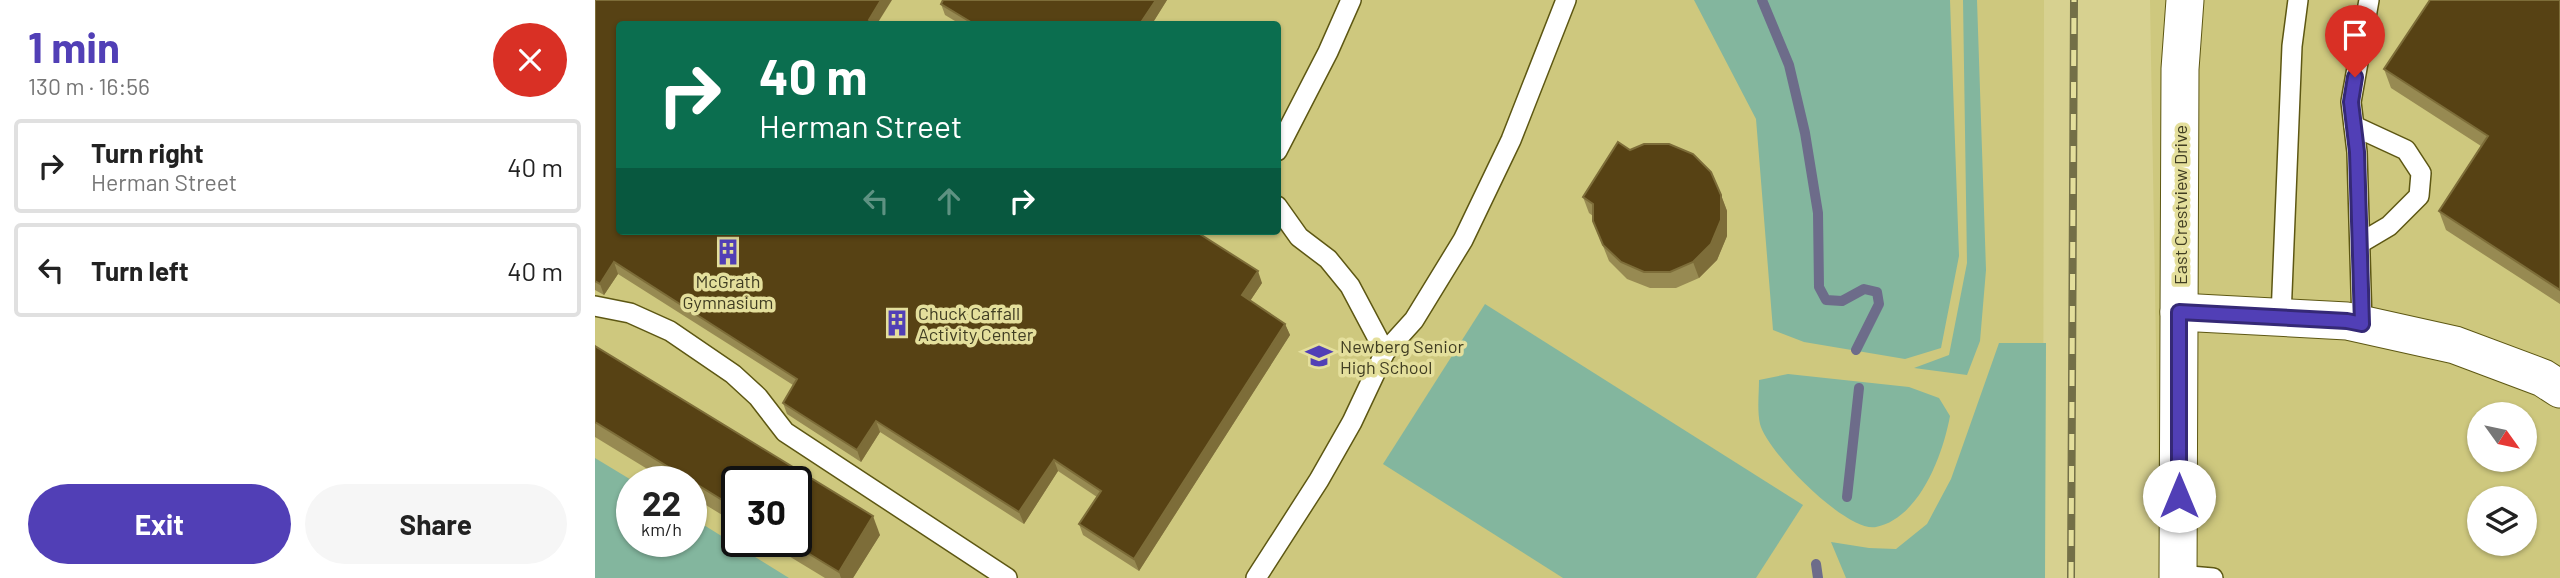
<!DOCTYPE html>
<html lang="en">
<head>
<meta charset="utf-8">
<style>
  :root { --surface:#fff; --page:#f6f6f6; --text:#222; --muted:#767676; --line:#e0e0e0; --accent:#513fb6 }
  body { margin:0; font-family:Barlow,sans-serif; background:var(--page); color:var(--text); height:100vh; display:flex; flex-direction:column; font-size:26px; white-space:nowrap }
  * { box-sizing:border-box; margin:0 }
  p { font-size:23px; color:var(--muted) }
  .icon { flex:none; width:38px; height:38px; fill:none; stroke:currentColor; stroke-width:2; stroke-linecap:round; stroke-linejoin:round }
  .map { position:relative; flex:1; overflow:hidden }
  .details { display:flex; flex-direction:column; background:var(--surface); width:595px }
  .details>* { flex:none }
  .hud { position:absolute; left:21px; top:21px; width:665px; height:214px; border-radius:7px; box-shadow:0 2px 5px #0004; background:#0b6e4f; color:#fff; overflow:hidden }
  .needle { width:46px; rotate:123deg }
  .tools { position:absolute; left:1872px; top:402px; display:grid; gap:14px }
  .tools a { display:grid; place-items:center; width:70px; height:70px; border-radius:50%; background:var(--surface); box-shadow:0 2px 5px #0004; font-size:35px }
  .speed { position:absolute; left:21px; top:466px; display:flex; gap:14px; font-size:35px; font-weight:700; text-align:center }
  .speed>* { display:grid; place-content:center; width:91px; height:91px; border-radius:50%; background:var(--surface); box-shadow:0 2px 5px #0004; line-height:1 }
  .speed small { font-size:18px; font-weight:400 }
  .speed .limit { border:4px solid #111; border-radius:10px; background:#fff; color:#111 }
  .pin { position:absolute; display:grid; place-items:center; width:60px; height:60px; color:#fff; margin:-72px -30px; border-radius:50% 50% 50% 0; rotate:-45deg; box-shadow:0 0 7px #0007 }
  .pin .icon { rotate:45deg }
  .me { position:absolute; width:77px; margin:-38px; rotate:0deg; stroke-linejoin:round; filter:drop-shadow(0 0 5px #0008) }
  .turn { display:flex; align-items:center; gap:24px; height:147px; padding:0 28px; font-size:32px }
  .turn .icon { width:91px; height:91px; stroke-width:2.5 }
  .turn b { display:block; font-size:49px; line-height:60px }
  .lanes { display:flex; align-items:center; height:66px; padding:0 28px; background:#0003; justify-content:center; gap:35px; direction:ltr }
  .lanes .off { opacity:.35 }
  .round { display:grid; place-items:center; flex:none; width:74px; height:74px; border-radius:37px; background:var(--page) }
  .overview { display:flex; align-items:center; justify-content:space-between; height:119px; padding:0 28px }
  h1 { font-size:42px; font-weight:700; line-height:52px; color:var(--accent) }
  .button { display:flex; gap:14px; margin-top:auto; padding:14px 28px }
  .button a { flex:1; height:80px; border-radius:42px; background:var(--accent); color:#fff; font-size:28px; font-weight:700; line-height:80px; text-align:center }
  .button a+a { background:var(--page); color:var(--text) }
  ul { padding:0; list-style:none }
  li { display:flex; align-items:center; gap:21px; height:94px; margin:0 14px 10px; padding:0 14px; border:4px solid var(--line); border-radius:7px }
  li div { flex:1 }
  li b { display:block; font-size:26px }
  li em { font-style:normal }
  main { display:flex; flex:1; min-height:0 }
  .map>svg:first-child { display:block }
  .built { fill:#cec87e; fill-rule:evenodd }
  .green { fill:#83b69e }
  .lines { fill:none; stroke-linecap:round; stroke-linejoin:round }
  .stream { stroke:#6d6c8a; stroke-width:10 }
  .service-casing { stroke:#5d5713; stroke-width:22 }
  .minor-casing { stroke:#5d5713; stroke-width:39 }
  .service { stroke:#fff; stroke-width:19 }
  .minor { stroke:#fff; stroke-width:37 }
  .rail-casing { stroke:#736f47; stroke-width:8 }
  .rail { stroke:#e4df9c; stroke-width:5; stroke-dasharray:16; stroke-linecap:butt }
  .wall { fill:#978a52 }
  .shaded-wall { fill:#7d6d39 }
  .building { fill:#574214; stroke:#7d6d39; stroke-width:2 }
  .route-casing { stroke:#352976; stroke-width:18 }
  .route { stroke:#513fb6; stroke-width:12 }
  .labels { text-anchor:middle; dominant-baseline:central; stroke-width:7; stroke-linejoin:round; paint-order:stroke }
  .street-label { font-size:18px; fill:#403d22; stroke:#e4df9c }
  .poi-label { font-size:18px; fill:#403d22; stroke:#e4df9c; text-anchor:start }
</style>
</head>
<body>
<main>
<section class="details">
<div class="overview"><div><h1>1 min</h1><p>130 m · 16:56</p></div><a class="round" style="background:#d93025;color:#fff"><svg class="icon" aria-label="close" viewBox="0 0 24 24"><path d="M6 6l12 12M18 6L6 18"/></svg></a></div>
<ul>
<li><svg class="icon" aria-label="right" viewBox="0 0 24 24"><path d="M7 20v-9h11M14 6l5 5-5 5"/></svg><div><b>Turn right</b><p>Herman Street</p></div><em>40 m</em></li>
<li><svg class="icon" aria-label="left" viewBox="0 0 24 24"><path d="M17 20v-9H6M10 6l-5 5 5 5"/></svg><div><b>Turn left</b></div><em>40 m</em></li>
</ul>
<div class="button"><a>Exit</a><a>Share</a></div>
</section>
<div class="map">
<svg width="1965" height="578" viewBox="0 0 1965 578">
  <rect width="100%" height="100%" fill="#d7d190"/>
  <g class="built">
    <path d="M0 0H1449L1448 578H0ZM24 24H682V231H24ZM37 481H96V541H37ZM142 481H201V541H142Z"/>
    <path d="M1555 0H1965V578H1565ZM1885 415H1930V460H1885ZM1885 499H1930V544H1885Z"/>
  </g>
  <g class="green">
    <polygon points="1099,0 1355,0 1364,256 1346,348 1310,359 1209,342 1178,330 1161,119"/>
    <polygon points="1368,0 1382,0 1391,270 1385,341 1372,375 1319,368 1354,355 1372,263"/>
    <polygon points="890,304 1208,505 1161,578 968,578 788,464"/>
    <polygon points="1404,343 1451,343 1450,578 1251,578 1236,542 1274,548 1301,549 1332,524 1356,479"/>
    <path d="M1193 374 1314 387 1344 398 1355 416C1348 454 1325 518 1281 527 1252 533 1172 452 1165 424 1162 410 1164 394 1164 380Z"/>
    <polygon points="0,458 38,481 37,541 96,541 96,517 194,578 0,578"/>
  </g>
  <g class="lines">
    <g class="stream">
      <polyline points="1167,0 1194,65 1210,133 1223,213 1224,287 1231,300 1247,301 1269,289 1282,292 1284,304 1261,350"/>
      <polyline points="1252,497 1264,388"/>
      <polyline points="1221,564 1223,578"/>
    </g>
    <g class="service-casing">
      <g id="service">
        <polyline points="1759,126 1811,150 1826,173 1824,196 1794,226 1767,242"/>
        <polyline points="682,151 733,52 756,0"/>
        <polyline points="682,206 704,237 733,259 755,286 790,352"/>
        <polyline points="0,306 35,313 75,331 138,374 163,397 190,432 412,578"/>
        <polyline points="1686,317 1697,46 1703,0"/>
        <polyline points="1767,324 1762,152 1756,102 1774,0"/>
        <polyline points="1583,575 1618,578"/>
        <polyline points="661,578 724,480 757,422 790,352 819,320 868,240 916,140 971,0"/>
      </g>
    </g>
    <g class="minor-casing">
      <g id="minor">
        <polyline points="1584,312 1752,321 1860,345 1948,378 1965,389"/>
        <polyline points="1583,578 1585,69 1590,0"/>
      </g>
    </g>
    <use href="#service" class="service"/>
    <use href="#minor" class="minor"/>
    <g class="rail-casing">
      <polyline id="rail" points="1476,578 1479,0"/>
    </g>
    <use href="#rail" class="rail"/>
  </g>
  <g class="wall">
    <polygon points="0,0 24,24 667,283 655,301 690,324 695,335 544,571 488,535 484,524 502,497 463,471 429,524 285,432 266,462 192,414 188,403 198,385 23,274 9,295 0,290"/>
    <polygon points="348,0 572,0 557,24 365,24 350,15 346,4"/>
    <polygon points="1965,0 1965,304 1851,230 1844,211 1886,146 1796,88 1789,69"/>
    <polygon points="1035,150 1126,195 1132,211 1132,236 1122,260 1104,278 1081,288 1055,288 1032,279 1014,261 998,221 998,216 994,213 988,197"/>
    <polygon points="0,346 285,535 258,578 230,578 169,541 201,541 142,481 142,524 96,496 96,481 72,481 0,437"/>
  </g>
  <g class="shaded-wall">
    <polygon points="286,0 297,0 282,24 274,20"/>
    <polygon points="561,0 572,0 557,24 545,24"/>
    <polygon points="1126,195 1132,211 1132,236 1122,260 1104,278 1098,262"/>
    <polygon points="19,262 23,274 9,295 5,284"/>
    <polygon points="663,271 667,283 651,307 647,295"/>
    <polygon points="690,324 695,335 544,571 539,559"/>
    <polygon points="281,421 285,432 266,462 262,450"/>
    <polygon points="459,460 463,471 429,524 424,512"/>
    <polygon points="278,516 285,535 258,578 246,578 244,572"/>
  </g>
  <g class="building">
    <polygon points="0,0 286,0 274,20 281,24 24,24 24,231 600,231 663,271 647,295 690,324 539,559 484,524 506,491 459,460 424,512 281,421 262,450 188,403 202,379 19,262 5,284 0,281"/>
    <polygon points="348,0 561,0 545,24 379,24 346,4"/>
    <polygon points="1835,0 1965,0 1965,290 1844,211 1893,136 1789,69"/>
    <polygon points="1023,142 1035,150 1049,144 1074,144 1098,154 1116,172 1126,195 1126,220 1116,244 1098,262 1075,272 1049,272 1026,262 1008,245 998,221 998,204 988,197"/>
    <polygon points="0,346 278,516 244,572 193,541 201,541 201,481 142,481 142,509 0,422"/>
  </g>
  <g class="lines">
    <g class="route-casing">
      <polyline id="route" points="1584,496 1584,312 1752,321 1767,324 1762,152 1756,102 1760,77"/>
    </g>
    <use href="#route" class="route"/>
  </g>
  <defs>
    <g id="building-bare" transform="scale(2.1)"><path d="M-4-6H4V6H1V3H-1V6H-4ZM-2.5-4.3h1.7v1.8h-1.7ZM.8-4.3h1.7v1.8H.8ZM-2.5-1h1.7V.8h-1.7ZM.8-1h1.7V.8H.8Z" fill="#513fb6" stroke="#e4df9c" stroke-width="2.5" paint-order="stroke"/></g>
    <g id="school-bare" transform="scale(2.1)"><path d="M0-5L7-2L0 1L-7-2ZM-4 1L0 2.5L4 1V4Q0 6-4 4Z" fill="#513fb6" stroke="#e4df9c" stroke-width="2.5" paint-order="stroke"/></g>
  </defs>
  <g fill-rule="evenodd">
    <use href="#building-bare" x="133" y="252"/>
    <use href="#building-bare" x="302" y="323"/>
    <use href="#school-bare" x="724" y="356"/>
  </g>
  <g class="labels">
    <g class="street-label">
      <text transform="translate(1585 205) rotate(-90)">East Crestview Drive</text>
    </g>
    <g class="poi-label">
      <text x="133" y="281" text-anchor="middle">McGrath<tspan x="133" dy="21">Gymnasium</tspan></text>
      <text x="323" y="313">Chuck Caffall<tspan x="323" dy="21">Activity Center</tspan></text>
      <text x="745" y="346">Newberg Senior<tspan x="745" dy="21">High School</tspan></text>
    </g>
  </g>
</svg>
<div class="tools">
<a><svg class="needle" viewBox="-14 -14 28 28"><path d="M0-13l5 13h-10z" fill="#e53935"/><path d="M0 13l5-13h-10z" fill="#767676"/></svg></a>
<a><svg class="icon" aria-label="layers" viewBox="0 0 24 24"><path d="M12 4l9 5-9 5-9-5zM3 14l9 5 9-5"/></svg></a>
</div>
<div class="speed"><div>22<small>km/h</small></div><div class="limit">30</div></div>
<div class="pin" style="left:1760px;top:77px;background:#d93025"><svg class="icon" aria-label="arrive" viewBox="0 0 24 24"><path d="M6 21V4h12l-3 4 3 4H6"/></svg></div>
<svg class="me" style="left:1584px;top:496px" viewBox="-20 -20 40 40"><circle r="19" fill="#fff"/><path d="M0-13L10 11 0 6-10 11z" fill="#513fb6"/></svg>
<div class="hud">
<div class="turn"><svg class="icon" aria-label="right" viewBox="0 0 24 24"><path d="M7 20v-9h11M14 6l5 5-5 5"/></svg><div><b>40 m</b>Herman Street</div></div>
<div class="lanes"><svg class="icon off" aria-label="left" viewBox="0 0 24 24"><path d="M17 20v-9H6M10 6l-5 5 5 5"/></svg><svg class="icon off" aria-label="ahead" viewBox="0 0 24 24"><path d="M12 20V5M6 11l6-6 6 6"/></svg><svg class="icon" aria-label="right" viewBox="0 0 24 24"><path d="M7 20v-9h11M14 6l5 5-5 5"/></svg></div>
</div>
</div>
</main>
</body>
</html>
